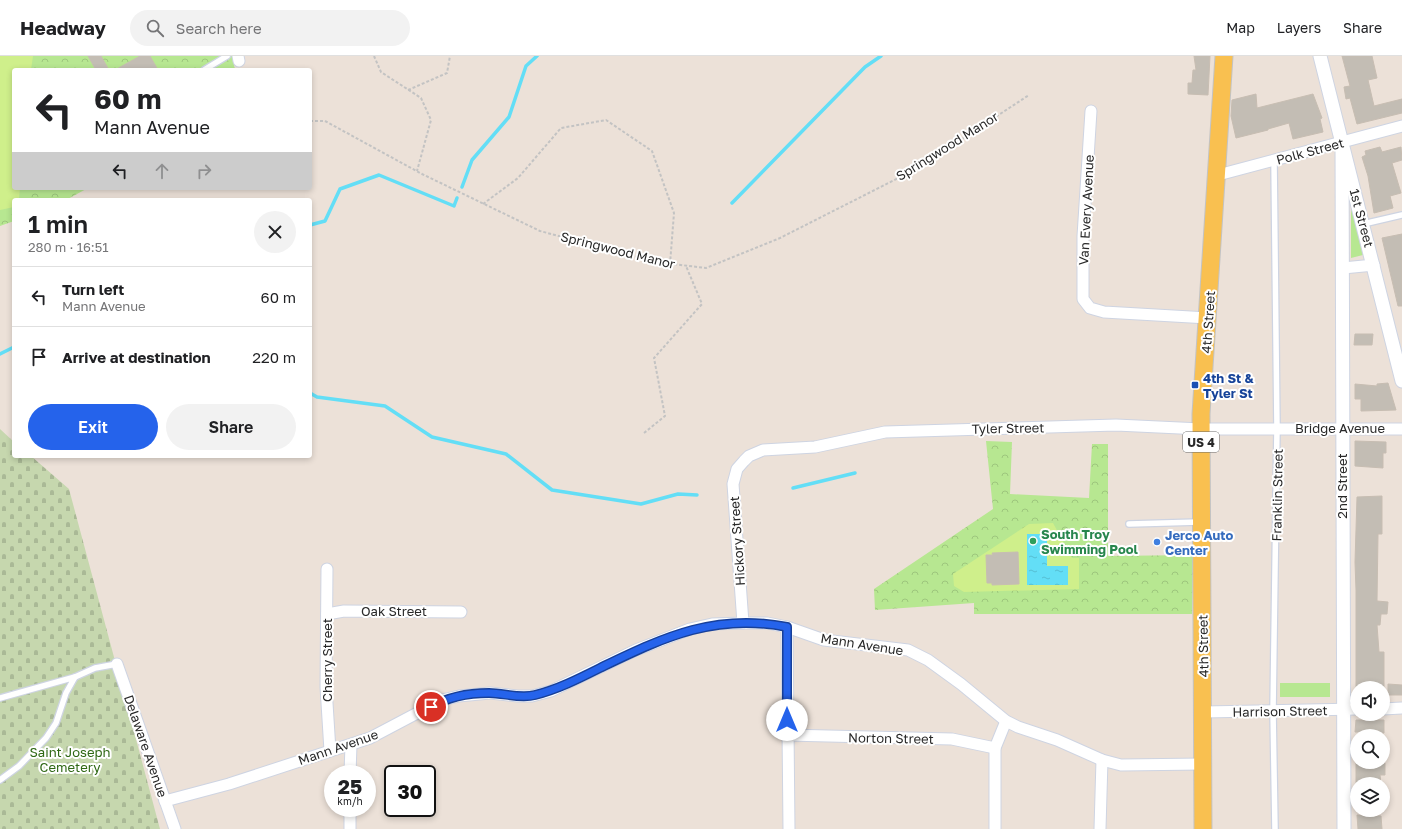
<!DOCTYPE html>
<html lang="en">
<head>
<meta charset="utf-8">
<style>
  :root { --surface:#fff; --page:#f2f2f2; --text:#202124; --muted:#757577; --line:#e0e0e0; --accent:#2563eb }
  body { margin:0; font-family:"Golos Text",sans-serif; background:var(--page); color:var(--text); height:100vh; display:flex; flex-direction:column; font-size:15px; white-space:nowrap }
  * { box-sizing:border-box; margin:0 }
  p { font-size:13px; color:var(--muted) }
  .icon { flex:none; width:22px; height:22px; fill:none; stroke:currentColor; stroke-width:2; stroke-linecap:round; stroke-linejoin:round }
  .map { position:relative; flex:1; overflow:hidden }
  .side { position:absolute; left:12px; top:142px; width:300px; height:260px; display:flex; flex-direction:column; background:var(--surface); border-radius:4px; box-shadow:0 2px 6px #0003 }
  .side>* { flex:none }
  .guide { position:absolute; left:12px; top:12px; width:300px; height:122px; border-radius:4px; box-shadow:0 2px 6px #0003; background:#fff; color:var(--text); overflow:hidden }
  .buttons { position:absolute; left:1350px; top:625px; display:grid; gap:8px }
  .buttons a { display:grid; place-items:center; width:40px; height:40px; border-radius:50%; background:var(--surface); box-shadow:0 2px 6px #0003; font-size:20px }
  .speed { position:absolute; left:324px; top:709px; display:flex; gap:8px; font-size:20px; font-weight:700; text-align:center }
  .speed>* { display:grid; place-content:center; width:52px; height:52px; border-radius:50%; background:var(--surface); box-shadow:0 2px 6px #0003; line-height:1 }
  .speed small { font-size:10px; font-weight:400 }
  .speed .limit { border:2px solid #111; border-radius:6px; background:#fff; color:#111 }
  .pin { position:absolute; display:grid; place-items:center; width:34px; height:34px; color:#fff; margin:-17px; border:2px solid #fff; border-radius:50%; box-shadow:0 1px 4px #0007 }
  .me { position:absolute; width:44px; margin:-22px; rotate:0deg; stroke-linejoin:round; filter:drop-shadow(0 0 3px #0008) }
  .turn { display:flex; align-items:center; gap:14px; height:84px; padding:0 16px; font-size:18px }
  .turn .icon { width:52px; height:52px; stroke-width:2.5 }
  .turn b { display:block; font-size:28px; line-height:34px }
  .lanes { display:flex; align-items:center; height:38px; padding:0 16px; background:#0003; justify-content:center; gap:20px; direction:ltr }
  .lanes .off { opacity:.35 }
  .round { display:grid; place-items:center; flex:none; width:42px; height:42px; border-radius:21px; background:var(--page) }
  .head { display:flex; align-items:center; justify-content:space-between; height:68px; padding:0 16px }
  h1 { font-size:24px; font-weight:600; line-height:30px }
  .action { display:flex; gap:8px; margin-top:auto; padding:8px 16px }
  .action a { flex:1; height:46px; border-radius:24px; background:var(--accent); color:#fff; font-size:16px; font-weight:600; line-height:46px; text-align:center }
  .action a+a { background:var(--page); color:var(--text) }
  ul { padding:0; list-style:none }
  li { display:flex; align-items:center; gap:12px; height:60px; padding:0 16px; border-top:1px solid var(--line) }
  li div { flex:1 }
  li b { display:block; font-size:15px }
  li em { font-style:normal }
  header { display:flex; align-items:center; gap:24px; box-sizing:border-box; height:56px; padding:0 20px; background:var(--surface); border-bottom:1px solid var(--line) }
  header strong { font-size:19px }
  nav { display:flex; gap:22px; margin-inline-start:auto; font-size:14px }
  .search { width:280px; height:36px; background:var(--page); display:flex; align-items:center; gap:10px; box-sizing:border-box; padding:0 14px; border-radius:22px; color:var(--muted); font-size:15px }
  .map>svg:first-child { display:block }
  .grass { fill:#b7e791 }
  .forest { fill:url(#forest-crowns) }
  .cemetery { fill:url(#cemetery-stones) }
  .pitch { fill:#cfef8b }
  .water { fill:url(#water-ripples) }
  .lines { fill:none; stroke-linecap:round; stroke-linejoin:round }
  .stream { stroke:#63def6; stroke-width:3.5 }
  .building { fill:#c3bdb4; stroke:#c7bdb2 }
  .service-casing { stroke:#ced4e2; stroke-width:8 }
  .minor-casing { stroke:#ced4e2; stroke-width:13 }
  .tertiary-casing { stroke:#ced4e2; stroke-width:15 }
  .primary-casing { stroke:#c3c3c3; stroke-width:19 }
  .path { stroke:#c3c3c3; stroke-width:2; stroke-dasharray:3 2; stroke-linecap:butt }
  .service { stroke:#fff; stroke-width:5.5 }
  .minor { stroke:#fff; stroke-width:11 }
  .tertiary { stroke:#fff; stroke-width:13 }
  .primary { stroke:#f9c050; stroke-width:17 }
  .route-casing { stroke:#184099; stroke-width:10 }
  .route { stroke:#2563eb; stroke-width:7 }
  .transit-dot { fill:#1a4fb4; stroke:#fff; stroke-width:1.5 }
  .leisure-dot { fill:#2e9e5b; stroke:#fff; stroke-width:1.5 }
  .shop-dot { fill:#3f7fe0; stroke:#fff; stroke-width:1.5 }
  .labels { text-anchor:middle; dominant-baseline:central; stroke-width:4; stroke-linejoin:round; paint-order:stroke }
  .shield { fill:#fff; stroke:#686868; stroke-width:1 }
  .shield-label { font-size:12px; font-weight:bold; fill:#282828 }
  .street-label { font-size:13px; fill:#282828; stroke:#fff }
  .transit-label { font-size:13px; font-weight:bold; fill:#164399; stroke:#fff; text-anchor:start }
  .leisure-label { font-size:13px; font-weight:bold; fill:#27864d; stroke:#fff; text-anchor:start }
  .shop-label { font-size:13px; font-weight:bold; fill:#366cbe; stroke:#fff; text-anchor:start }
  .park-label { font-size:13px; fill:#2f6815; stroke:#fff }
</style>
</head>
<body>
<header>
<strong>Headway</strong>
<div class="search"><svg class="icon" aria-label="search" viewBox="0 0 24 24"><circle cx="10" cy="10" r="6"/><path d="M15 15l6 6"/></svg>Search here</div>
<nav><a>Map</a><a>Layers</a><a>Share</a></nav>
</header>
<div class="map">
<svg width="1402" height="773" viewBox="0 0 1402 773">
  <defs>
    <pattern id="forest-crowns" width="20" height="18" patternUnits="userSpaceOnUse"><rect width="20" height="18" fill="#b7e791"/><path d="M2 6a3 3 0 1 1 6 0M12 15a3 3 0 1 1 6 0" fill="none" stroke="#9dc67d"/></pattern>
    <pattern id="cemetery-stones" width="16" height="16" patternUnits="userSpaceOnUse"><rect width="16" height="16" fill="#c6d7ae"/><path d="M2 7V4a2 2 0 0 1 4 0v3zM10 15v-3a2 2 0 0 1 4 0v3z" fill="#aab996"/></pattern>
    <pattern id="water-ripples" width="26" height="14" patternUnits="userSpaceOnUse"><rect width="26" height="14" fill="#63def6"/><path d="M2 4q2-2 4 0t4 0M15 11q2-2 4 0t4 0" fill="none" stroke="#56bed3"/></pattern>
  </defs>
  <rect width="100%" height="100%" fill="#ece1d8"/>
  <g class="grass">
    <polygon points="1351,148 1354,149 1363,199 1351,202"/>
    <rect x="1280" y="627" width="50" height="14"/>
  </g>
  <g class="forest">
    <polygon points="0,0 244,0 234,9 235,14 14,14 14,132 88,132 66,144 14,144 14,165 0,170"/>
    <polygon points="986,385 1012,386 1010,438 1089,442 1092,388 1108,388 1108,500 1193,499 1192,558 974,558 974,547 875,554 874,533 993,453"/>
  </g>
  <polygon class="cemetery" points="0,373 14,386 14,400 31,400 69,433 160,773 0,773"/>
  <g class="pitch">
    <polygon points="0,0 33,0 31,14 14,14 14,132 20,132 19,144 14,144 14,151 0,154"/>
    <polygon points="1053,467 1072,502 1079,502 1079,533 964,536 954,530 953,518 1029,468"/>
  </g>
  <polygon class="water" points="1027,478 1047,478 1047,510 1068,510 1068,529 1027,529"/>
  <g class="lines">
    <g class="stream">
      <polyline points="462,131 472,104 509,61 526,10 537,0"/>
      <polyline points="732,147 865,11 881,0"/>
      <polyline points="310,169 325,165 340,133 379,119 454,150 457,142"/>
      <polyline points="0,298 14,291"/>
      <polyline points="310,337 317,341 385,350 432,381 506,398 552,434 641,448 678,438 697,439"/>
      <polyline points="793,432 855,417"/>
    </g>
  </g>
  <g class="building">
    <polygon points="88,0 101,0 109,14 96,14"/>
    <polygon points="140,0 150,0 158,14 115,14"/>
    <polygon points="1194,0 1210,0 1208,39 1188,38 1188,27 1192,27 1193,14 1196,14"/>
    <polygon points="1342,0 1372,0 1377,22 1368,24 1374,50 1402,43 1402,57 1357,68 1350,42 1346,43 1344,31 1350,30"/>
    <polygon points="1256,38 1257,52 1313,38 1322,62 1320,63 1323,76 1293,83 1289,67 1268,73 1268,74 1236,82 1231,60 1232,44"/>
    <polygon points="1380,91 1382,96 1401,91 1402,104 1392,107 1401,137 1390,140 1393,152 1374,157 1368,120 1362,101 1366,99 1365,95"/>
    <polygon points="1402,178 1402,250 1398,250 1382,182"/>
    <polygon points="1355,278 1373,278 1372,289 1354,289"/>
    <polygon points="1388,327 1396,354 1361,355 1361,343 1355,343 1355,328 1377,330 1377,328"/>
    <polygon points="1355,385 1386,386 1386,397 1383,397 1383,412 1355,410"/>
    <polygon points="1382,440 1382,478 1378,478 1377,545 1388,546 1387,558 1381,558 1380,569 1377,569 1379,596 1384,596 1384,632 1356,632 1356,534 1355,506 1357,441"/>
    <polygon points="1018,496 1019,528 992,529 992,527 987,527 986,499 993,499 992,497"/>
    <polygon points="1388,628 1402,629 1402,639 1388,639"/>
    <polygon points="1356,664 1384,664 1384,677 1355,676"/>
    <polygon points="1356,707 1385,707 1385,719 1380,719 1381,728 1356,728"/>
    <polygon points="1357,759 1381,760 1382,773 1358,773"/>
  </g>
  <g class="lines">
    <g class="service-casing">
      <g id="service">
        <polyline points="204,14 227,0"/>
        <polyline points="1274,104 1277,372 1273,655 1275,773"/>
        <polyline points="1363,168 1402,159"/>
        <polyline points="1129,468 1199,466"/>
        <polyline points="75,621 95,612 117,608"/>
        <polyline points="0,642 75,621 66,637 56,667 46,682 19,710 0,724"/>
      </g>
    </g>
    <g class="minor-casing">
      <g id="minor">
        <polyline points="238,0 239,5"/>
        <polyline points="1091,55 1083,180 1083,243 1090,252 1104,256 1208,262"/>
        <polyline points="1218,119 1402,70"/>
        <polyline points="1343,212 1374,209"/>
        <polyline points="327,513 326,631 330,695"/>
        <polyline points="327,558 344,555 461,556"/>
        <polyline points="743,567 733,428 737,413 744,405 749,400 763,394 815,391 885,376 1116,369 1201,373 1402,373"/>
        <polyline points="787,571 789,773"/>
        <polyline points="117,608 175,773"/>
        <polyline points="1383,653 1402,652"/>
        <polyline points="1203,656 1357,653"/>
        <polyline points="787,679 952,683 995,692"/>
        <polyline points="350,718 351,689"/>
        <polyline points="165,745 229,728 370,682 442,644 459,640 490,637 518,640 532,640 551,635 636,594 690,573 712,568 743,567 767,567 787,571 824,584 908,594 928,604 961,628 1006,665 1018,671 1057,684 1102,704 1121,709 1203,708"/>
        <polyline points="350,773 350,752"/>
        <polyline points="995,773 995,692 1006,665"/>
        <polyline points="1100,773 1102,704"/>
      </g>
    </g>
    <g class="tertiary-casing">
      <g id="tertiary">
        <polyline points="1320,0 1402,325"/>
        <polyline points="1342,86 1344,773"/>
      </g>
    </g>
    <g class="primary-casing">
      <polyline id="primary" points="1203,773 1201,358 1224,0"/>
    </g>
    <g class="path">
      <polyline points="374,0 381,16 421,42 431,64 417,115"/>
      <polyline points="408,34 447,17 450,0"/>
      <polyline points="310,65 325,65 422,118 540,175 656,206 706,212 780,182 918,112 1029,39"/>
      <polyline points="483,148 518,122 561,72 606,64 652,95 674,157 670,208"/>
      <polyline points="644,377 665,360 654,302 702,248 686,210"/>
    </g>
    <use href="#service" class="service"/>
    <use href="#minor" class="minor"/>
    <use href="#tertiary" class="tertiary"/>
    <use href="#primary" class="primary"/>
  </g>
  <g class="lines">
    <g class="route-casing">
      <path id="route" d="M431 651C448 641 469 637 489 637 504 637 520 643 535 639 559 633 582 621 604 610 666 580 717 557 787 571V664"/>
    </g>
    <use href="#route" class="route"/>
  </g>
  <rect class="transit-dot" x="1191" y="325" width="8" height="8" rx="2"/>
  <circle class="leisure-dot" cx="1033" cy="485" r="4"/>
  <circle class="shop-dot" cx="1157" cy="486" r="4"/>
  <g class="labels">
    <rect class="shield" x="1183" y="376" width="36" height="20" rx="3"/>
    <g class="shield-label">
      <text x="1201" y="386">US 4</text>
    </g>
    <g class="street-label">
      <text transform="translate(947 90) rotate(-32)">Springwood Manor</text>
      <text transform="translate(1310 95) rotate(-15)">Polk Street</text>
      <text transform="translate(1086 154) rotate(-87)">Van Every Avenue</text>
      <text transform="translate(1362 162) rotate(75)">1st Street</text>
      <text transform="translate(618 194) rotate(14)">Springwood Manor</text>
      <text transform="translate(1208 266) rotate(-86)">4th Street</text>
      <text transform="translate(1008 372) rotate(-1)">Tyler Street</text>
      <text x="1340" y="372">Bridge Avenue</text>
      <text transform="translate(1342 430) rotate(-90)">2nd Street</text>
      <text transform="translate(1277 439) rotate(-89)">Franklin Street</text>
      <text transform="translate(737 485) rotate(-94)">Hickory Street</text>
      <text x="394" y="555">Oak Street</text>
      <text transform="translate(862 588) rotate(9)">Mann Avenue</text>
      <text transform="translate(1203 590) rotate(-91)">4th Street</text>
      <text transform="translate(327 604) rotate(-90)">Cherry Street</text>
      <text transform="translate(1280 655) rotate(-1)">Harrison Street</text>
      <text transform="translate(891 682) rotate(1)">Norton Street</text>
      <text transform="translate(146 690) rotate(71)">Delaware Avenue</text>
      <text transform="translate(338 691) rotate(-19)">Mann Avenue</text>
    </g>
    <g class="transit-label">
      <text x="1203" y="322">4th St &amp;<tspan x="1203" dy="15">Tyler St</tspan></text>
    </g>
    <g class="leisure-label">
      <text x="1041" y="478">South Troy<tspan x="1041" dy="15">Swimming Pool</tspan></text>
    </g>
    <g class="shop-label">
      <text x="1165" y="479">Jerco Auto<tspan x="1165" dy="15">Center</tspan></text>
    </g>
    <g class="park-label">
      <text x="70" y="696">Saint Joseph<tspan x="70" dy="15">Cemetery</tspan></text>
    </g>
  </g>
</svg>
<div class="buttons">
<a><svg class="icon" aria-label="sound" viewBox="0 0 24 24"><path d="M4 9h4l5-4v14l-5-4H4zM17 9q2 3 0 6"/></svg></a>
<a><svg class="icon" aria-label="search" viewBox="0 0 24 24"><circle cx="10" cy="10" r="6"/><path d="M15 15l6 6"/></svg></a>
<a><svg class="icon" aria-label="layers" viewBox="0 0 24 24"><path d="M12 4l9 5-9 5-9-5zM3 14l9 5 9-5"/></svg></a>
</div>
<div class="speed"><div>25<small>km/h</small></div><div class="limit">30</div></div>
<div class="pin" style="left:431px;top:651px;background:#d93025"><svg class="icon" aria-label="arrive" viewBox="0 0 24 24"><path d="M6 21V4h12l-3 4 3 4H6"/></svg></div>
<svg class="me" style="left:787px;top:664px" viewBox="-20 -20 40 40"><circle r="19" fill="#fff"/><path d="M0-13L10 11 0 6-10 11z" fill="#2563eb"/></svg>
<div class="guide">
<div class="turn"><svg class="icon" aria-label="left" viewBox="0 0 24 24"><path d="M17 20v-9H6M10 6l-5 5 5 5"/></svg><div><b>60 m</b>Mann Avenue</div></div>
<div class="lanes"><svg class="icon" aria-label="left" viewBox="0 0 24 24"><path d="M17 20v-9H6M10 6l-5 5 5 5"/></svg><svg class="icon off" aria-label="ahead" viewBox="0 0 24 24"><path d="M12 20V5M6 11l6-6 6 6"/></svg><svg class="icon off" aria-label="right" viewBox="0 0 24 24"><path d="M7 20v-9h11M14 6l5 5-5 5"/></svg></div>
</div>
<section class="side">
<div class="head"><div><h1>1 min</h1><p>280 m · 16:51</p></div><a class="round"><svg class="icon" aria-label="close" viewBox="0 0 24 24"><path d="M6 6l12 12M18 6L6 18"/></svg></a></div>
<ul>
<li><svg class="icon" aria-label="left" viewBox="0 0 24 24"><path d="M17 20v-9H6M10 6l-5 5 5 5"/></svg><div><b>Turn left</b><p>Mann Avenue</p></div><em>60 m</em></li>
<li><svg class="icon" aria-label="arrive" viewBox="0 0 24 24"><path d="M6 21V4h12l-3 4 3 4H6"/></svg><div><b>Arrive at destination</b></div><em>220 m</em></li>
</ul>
<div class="action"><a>Exit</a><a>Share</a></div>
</section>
</div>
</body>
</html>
